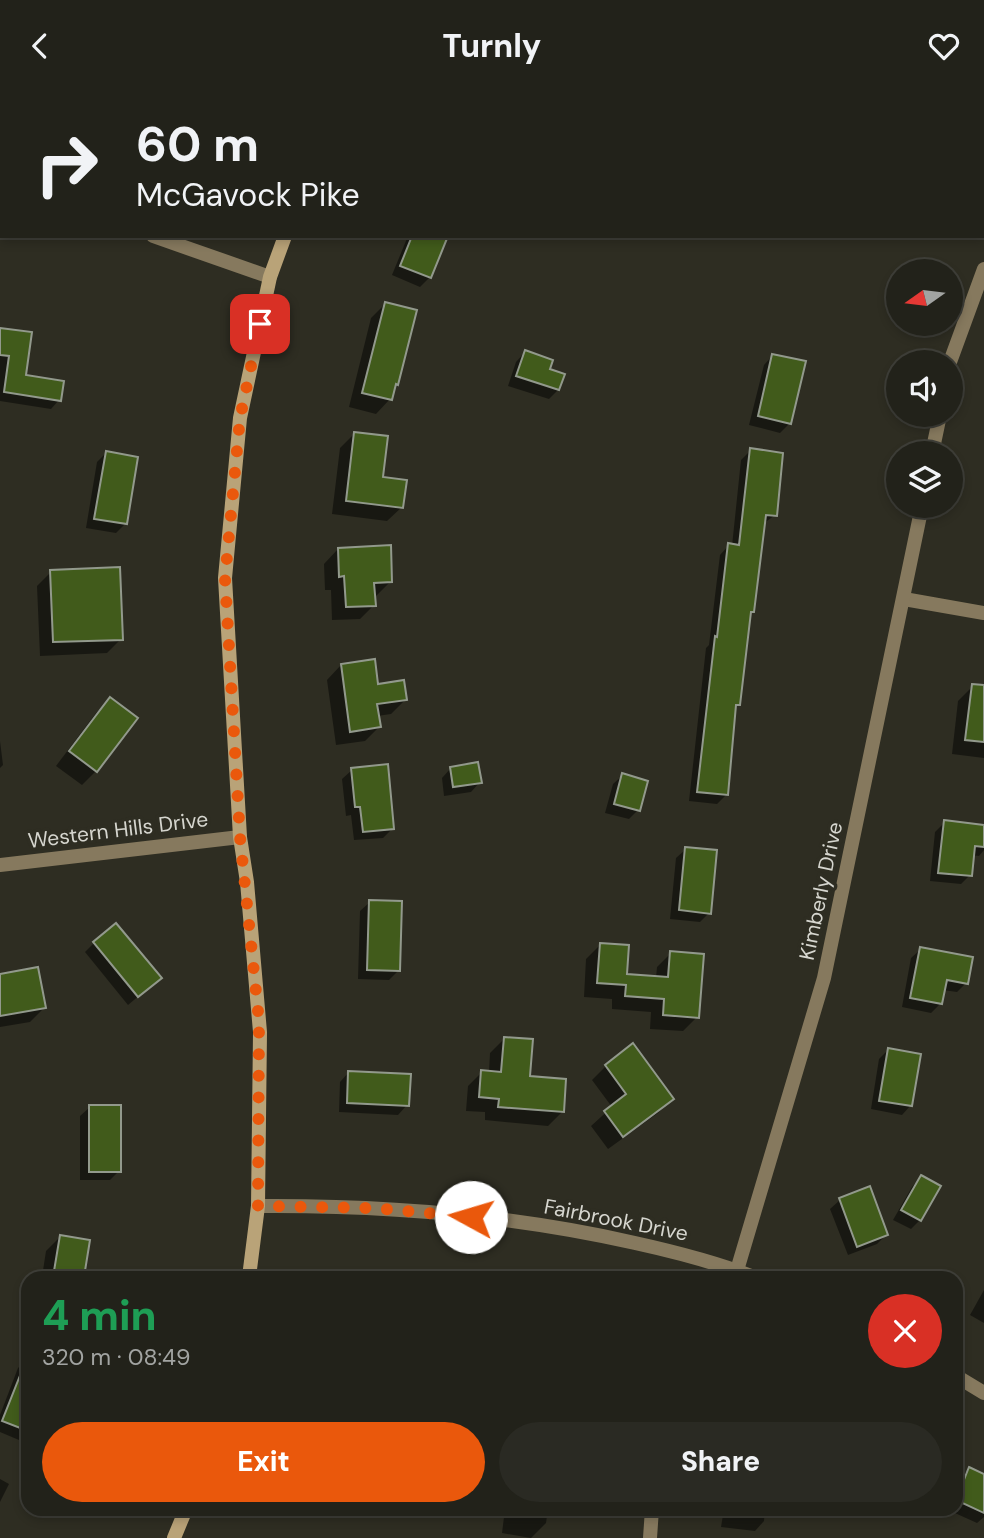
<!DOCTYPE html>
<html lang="en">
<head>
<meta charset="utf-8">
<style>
  :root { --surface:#22221a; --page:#2a2a23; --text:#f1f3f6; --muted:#a2a4a2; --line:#3f3f39; --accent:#ea580c }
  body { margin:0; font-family:"DM Sans",sans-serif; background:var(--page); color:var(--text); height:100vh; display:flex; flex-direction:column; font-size:26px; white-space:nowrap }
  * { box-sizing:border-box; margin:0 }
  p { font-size:23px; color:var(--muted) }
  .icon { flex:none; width:38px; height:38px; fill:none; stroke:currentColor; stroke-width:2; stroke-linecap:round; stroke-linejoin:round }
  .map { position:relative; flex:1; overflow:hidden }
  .sheet { position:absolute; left:21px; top:1180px; width:942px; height:245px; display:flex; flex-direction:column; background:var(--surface); border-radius:21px; box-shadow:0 4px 10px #0003,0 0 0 2px var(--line) }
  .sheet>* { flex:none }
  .hud { position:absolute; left:0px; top:0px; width:985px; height:147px; box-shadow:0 4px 10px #0003,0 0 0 2px var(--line); background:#22221a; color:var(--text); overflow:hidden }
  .needle { width:46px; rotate:256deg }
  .controls { position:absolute; left:886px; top:168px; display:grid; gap:14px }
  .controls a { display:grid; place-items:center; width:77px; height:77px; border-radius:50%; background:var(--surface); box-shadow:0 4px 10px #0003,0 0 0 2px var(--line); font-size:35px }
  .pin { position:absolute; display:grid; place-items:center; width:60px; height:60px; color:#fff; margin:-30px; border-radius:14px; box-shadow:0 4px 10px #0006 }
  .me { position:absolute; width:77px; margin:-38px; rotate:276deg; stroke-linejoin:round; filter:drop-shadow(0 0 5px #0008) }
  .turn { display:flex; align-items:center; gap:24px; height:147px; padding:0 21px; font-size:32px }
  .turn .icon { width:91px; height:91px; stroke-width:2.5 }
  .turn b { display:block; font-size:49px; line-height:60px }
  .round { display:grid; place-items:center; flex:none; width:74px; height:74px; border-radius:37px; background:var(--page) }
  .summary { display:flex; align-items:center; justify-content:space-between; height:119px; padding:0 21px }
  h1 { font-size:42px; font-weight:800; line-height:52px; color:#1e9e55 }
  .cta { display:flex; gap:14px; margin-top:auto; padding:14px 21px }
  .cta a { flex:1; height:80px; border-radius:42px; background:var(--accent); color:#fff; font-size:28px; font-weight:800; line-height:80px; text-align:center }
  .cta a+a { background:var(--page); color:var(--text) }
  header { display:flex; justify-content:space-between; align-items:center; height:91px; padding:0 21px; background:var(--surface); font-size:32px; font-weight:800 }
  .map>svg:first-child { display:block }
  .shadow { fill:#0007 }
  .building { fill:#415b1b; stroke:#92998c; stroke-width:2 }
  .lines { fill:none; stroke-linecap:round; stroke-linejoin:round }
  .minor { stroke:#86795e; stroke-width:14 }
  .secondary { stroke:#b9a378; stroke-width:14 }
  .route { stroke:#ea580c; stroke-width:12; stroke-dasharray:0 21.6 }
  .labels { text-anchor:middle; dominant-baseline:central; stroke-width:7; stroke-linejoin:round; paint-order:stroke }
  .street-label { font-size:21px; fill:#d6d6cf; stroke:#2e2d22 }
</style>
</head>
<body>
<header><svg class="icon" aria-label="back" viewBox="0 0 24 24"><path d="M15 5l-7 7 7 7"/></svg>Turnly<svg class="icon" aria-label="heart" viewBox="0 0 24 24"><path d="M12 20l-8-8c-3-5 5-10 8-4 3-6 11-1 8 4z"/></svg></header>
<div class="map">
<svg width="984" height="1447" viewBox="0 0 984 1447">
  <rect width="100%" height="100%" fill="#2e2d22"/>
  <g class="shadow">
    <polygon points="858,0 901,0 858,2"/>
    <polygon points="408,145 446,145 430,186 420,196 392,184"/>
    <polygon points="385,213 397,293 393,297 390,308 376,323 349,316 371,227"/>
    <polygon points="0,240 24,286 59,309 51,318 0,310"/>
    <polygon points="525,261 548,279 558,299 549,308 508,295 516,271"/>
    <polygon points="773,264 790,332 780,342 749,334 764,274"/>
    <polygon points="354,343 381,388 402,416 387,430 332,423 340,357"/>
    <polygon points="751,359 775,424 763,433 753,520 749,524 738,614 734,618 727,703 717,713 689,710 706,557 709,554 720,464 729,454 732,455 741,369"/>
    <polygon points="106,362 125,433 116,442 86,437 97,371"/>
    <polygon points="338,458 390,491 376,505 373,505 374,514 360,528 332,529 331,499 325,499 324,473"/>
    <polygon points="51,481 121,548 107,562 40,565 37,495"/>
    <polygon points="341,574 405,609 391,623 377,625 379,636 365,650 336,654 327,589"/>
    <polygon points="972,596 984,598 984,667 952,663 958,610"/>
    <polygon points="110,608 96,680 82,694 56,675 96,622"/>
    <polygon points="0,650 3,674 0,677"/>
    <polygon points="451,677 480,691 471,701 444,705 442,687"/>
    <polygon points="352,679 393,737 383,747 354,749 351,724 346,725 342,688"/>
    <polygon points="623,684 638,719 629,728 605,722 613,693"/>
    <polygon points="945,731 984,735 984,759 979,765 972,764 970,784 961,793 930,790 935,741"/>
    <polygon points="686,758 709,822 700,831 670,828 676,767"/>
    <polygon points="370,811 398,880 389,889 358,888 360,820"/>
    <polygon points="94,852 160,887 128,914 85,861"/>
    <polygon points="600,854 625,885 656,887 657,876 671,862 697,926 683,940 650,938 651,921 612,918 612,908 584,906 586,868"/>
    <polygon points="921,858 966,892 957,901 943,899 941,912 931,922 902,916 911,867"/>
    <polygon points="0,885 44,917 30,931 0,936"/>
    <polygon points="504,948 528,987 562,1021 548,1035 485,1029 485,1021 466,1020 468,995 482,981 489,981 490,962"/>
    <polygon points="888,959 911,1014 902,1024 871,1018 879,968"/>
    <polygon points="606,975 672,1008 658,1022 608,1058 591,1035 612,1016 592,989"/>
    <polygon points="349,981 407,1014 398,1024 339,1021 340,991"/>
    <polygon points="90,1016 119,1080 110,1089 80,1089 80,1025"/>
    <polygon points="921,1086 920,1129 911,1138 893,1129 912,1096"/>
    <polygon points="869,1097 886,1144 877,1153 848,1164 830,1118 840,1109"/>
    <polygon points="60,1146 88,1150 82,1186 42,1186 46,1160"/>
    <polygon points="984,1199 984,1232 970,1224"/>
    <polygon points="28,1267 28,1339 19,1349 0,1341 0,1324 18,1277"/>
    <polygon points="969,1378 984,1385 984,1426 977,1432 946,1418 956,1418 956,1397 960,1387"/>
    <polygon points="0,1388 9,1393 0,1411"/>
    <polygon points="321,1418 379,1418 370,1426 320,1426"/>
    <polygon points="505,1418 548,1418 546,1432 531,1447 502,1442"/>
    <polygon points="724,1418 765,1418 764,1430 755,1440 721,1436"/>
  </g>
  <g class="building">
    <polygon points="412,145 448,145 431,187 400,175"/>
    <polygon points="385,211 417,219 398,294 396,293 392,309 362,302"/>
    <polygon points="0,237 32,241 26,284 64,290 61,310 4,301 9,265 0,264"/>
    <polygon points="525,259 553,269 550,278 565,283 559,299 516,285"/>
    <polygon points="772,263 806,270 791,333 758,325"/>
    <polygon points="354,341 388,345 383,386 407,389 403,417 346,410"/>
    <polygon points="750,357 783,362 777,425 766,424 754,521 751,521 740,614 736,614 728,704 697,701 715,545 717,546 728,452 739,454"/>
    <polygon points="106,360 138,366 127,433 94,428"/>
    <polygon points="391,454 392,491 374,492 376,515 346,516 344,485 339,486 338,457"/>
    <polygon points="120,476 123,549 53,551 50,479"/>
    <polygon points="375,568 378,593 404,589 407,609 377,613 381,636 350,641 341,573"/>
    <polygon points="972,593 984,594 984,651 965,649"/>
    <polygon points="110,606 138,627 97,681 69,660"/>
    <polygon points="478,671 482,692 453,696 450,676"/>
    <polygon points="388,673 394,738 363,741 360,716 355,716 351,677"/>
    <polygon points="622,682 648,690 640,720 614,713"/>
    <polygon points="944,729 984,734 984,756 975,755 972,785 938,782"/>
    <polygon points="685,756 717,759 711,823 679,819"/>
    <polygon points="369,809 402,810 400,880 367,879"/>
    <polygon points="116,832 162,887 138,906 93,851"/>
    <polygon points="600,852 629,854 627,883 668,886 670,860 704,863 699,927 663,924 664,908 625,905 626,894 597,892"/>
    <polygon points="920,856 973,866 968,893 947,889 942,913 910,907"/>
    <polygon points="38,876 46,917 0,925 0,883"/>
    <polygon points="504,946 533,948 530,985 566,988 564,1021 498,1016 499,1008 479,1006 481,979 501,981"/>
    <polygon points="633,952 674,1008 623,1046 604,1020 626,1003 605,974"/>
    <polygon points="888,957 921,963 912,1015 879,1010"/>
    <polygon points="348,980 411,983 409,1015 347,1012"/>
    <rect x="89" y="1014" width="32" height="67"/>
    <polygon points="921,1084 941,1095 921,1130 901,1119"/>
    <polygon points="870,1095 888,1144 857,1156 839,1107"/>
    <polygon points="60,1144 90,1149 84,1186 53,1186"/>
    <polygon points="27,1267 28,1267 28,1340 2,1330"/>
    <polygon points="969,1376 984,1383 984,1422 956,1409"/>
  </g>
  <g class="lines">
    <g class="minor">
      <polyline points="0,114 2,114"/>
      <polyline points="153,145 270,186"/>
      <polyline points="950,271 984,178"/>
      <polyline points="932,362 940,324"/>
      <polyline points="904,508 984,522"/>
      <polyline points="0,774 240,746"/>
      <path d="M258 1115C384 1114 512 1124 635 1152 676 1161 715 1171 754 1186"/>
      <polyline points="735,1186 824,887 922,415"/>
      <polyline points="956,1285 984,1302"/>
      <polyline points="650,1447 652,1418"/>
    </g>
    <g class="secondary">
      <polyline points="356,2 357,0"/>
      <polyline points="249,1186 258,1115 260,941 247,791 240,746 225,487 240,327 270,186 285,145"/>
      <polyline points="174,1447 186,1418"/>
    </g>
  </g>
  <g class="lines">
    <polyline class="route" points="260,233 240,327 225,487 240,746 259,930 258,1115 372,1117 471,1126"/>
  </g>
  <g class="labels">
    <g class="street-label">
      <text transform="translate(118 739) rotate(-7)">Western Hills Drive</text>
      <text transform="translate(821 800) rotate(-78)">Kimberly Drive</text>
      <text transform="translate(616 1129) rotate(11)">Fairbrook Drive</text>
    </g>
  </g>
</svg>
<div class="controls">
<a><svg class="needle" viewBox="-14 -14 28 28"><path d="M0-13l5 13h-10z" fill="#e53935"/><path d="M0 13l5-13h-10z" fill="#a2a4a2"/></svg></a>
<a><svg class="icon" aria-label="sound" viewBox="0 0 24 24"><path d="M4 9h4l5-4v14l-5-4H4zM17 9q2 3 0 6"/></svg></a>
<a><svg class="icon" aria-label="layers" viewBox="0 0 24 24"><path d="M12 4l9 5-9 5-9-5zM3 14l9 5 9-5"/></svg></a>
</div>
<div class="pin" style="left:260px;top:233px;background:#d93025"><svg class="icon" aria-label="arrive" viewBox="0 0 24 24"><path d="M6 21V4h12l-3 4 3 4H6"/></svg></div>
<svg class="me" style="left:471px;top:1126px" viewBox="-20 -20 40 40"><circle r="19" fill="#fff"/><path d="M0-13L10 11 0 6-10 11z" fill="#ea580c"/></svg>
<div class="hud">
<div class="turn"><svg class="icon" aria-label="right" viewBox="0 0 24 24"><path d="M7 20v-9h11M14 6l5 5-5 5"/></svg><div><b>60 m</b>McGavock Pike</div></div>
</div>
<section class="sheet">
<div class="summary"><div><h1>4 min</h1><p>320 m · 08:49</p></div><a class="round" style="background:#d93025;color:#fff"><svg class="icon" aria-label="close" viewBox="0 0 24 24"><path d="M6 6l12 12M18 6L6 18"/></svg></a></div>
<div class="cta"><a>Exit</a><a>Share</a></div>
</section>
</div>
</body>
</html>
